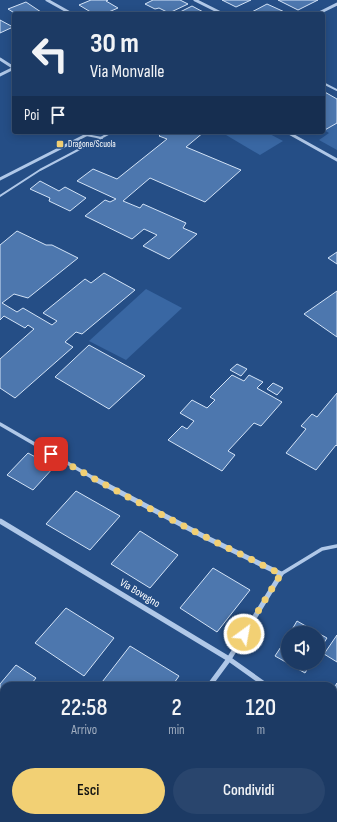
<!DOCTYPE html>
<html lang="it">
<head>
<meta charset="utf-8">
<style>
  :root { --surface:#1c3a64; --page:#29456d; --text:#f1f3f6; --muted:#a0adbf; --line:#3a5478; --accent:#f2d074 }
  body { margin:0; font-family:"Sofia Sans Condensed",sans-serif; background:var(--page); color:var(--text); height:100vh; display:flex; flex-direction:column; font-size:15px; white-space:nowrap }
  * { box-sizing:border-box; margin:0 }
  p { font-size:13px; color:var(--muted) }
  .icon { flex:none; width:22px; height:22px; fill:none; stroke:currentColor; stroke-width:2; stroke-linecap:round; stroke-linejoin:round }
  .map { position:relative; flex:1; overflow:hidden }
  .panel { position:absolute; left:0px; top:682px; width:337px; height:140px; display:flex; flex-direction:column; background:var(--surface); border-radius:12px 12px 0 0; box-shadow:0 2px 10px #0003,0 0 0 1px var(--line) }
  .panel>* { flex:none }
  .guide { position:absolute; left:12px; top:12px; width:313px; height:122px; border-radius:4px; box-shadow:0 2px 10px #0003,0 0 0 1px var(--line); background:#1c3a64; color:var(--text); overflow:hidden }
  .fabs { position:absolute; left:281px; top:626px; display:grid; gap:8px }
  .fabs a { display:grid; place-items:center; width:44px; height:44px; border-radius:50%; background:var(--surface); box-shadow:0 2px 10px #0003,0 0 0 1px var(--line); font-size:20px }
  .pin { position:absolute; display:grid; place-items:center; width:34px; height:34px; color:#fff; margin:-17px; border-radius:8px; box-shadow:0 2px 6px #0006 }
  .me { position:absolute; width:44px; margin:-22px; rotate:32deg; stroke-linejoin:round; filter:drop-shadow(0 0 3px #0008) }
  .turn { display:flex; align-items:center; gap:14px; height:84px; padding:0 12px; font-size:18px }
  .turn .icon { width:52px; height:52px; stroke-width:2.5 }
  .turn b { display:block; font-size:28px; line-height:34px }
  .then { display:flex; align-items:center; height:38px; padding:0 12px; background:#0003; gap:8px; font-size:15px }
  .eta { display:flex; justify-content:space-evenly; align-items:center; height:68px; text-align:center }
  .eta b { font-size:24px; font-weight:600; line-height:28px }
  .action { display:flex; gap:8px; margin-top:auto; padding:8px 12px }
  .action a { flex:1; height:46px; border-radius:24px; background:var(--accent); color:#111; font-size:16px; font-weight:600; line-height:46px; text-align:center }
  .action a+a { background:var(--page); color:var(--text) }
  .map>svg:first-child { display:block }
  .green { fill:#3967a3 }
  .building { fill:#4d77ae; stroke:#d3e3f7 }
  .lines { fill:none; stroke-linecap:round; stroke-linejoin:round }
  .service-far1 { stroke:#b0c8e8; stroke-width:2 }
  .service { stroke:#b0c8e8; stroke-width:3.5 }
  .minor-far2 { stroke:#b0c8e8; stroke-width:3 }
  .minor-far1 { stroke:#b0c8e8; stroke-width:3.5 }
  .minor { stroke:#b0c8e8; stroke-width:5 }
  .route { stroke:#f2d074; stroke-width:7; stroke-dasharray:0 12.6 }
  .poi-dot { fill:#f2d074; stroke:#254e86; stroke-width:1.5 }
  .labels { text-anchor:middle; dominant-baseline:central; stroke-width:3; stroke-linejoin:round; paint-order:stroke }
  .far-poi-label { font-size:9px; fill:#fff; stroke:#254e86; text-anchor:start }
  .street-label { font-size:11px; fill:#fff; stroke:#254e86 }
</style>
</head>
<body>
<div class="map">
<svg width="337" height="822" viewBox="0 0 337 822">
  <rect width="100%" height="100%" fill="#254e86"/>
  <g class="green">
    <polygon points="337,123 337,150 319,140 329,133 324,130"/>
    <polygon points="221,132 266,132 283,141 260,155"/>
    <polygon points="146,289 182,308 126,360 89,341"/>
  </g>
  <g class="building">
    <polygon points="91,0 108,0 106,1 118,8 104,14 94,14 79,5"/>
    <polygon points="153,0 180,0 188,4 169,13 159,8 155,9 145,4"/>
    <polygon points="222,0 251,0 236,7"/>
    <polygon points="278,0 318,0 298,10"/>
    <polygon points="26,2 41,12 38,14 16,14 8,9"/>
    <polygon points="267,4 289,14 248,14"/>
    <polygon points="192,6 207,14 176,14"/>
    <polygon points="0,20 13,27 0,33"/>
    <polygon points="323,91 337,99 337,123 323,131"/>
    <polygon points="163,132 204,132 186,147 241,170 205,202 150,178 123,201 140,208 143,204 186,223 183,228 197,234 169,259 143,246 157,235 144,229 132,239 85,216 105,200 110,202 116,199 77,181 93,169 117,179 167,139 159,136"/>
    <polygon points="40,181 59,191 65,187 86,198 70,211 49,201 50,198 30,189"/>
    <polygon points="17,231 46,245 52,245 78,258 28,298 14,294 2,303 17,312 23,308 52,325 57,321 43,313 85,279 91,283 104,273 135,290 82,334 76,332 65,342 73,347 15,398 0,388 0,359 34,329 28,325 25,328 4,316 0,320 0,245"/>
    <polygon points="337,252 337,264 328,258"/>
    <polygon points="337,291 337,337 304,314"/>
    <polygon points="89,345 145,376 109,409 55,377"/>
    <polygon points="237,364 247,369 241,376 230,370"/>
    <polygon points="232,375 244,381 249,375 263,382 257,388 282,402 261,426 254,423 228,451 235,455 222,471 168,440 182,426 187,429 194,421 180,413 192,400 207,408 215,400 210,397"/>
    <polygon points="273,383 283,388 277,395 267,389"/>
    <polygon points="337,393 337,446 336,445 316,470 286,453 306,429 301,426 312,414 317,417"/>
    <polygon points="28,453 54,467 33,490 7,475"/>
    <polygon points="76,491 120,516 90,550 46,524"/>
    <polygon points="140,531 178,555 150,588 111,564"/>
    <polygon points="213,568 250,590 217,632 180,608"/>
    <polygon points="66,608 114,638 84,676 35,643"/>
    <polygon points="297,621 318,633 290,633"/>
    <polygon points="318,633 327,638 318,652"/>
    <polygon points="337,635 337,662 324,654"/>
    <polygon points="288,636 288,663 311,663 305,673 275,656"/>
    <polygon points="130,646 179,676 172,686 99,686"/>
    <polygon points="16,665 36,678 32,683 36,686 4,686 4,705 0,703 0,684"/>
    <polygon points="337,683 337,705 333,703 333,689"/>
    <polygon points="143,818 197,818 194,822 140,822"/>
    <polygon points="197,818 215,818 212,822 202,822"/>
  </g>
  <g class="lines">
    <g class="service-far1">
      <polyline points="323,83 337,90"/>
      <polyline points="86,135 102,138"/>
      <polyline points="0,196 40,170 112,132"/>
    </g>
    <polyline class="service" points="281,574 322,549 337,546"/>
    <g class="minor-far2">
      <polyline points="47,0 72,14"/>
      <polyline points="195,0 223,14"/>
      <polyline points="317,14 337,4"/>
      <polyline points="0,59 14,68"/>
      <polyline points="0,75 14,68"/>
      <polyline points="287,132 337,160"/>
      <polyline points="0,179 92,132"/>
    </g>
    <polyline class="minor-far1" points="0,424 95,479"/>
    <g class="minor">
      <polyline points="93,478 205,537 281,574 229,659 209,686"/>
      <polyline points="0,521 229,659 267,686"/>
      <polyline points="333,733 337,736"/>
      <polyline points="0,762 4,765"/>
      <polyline points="79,818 85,822"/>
      <polyline points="109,822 112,818"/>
    </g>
  </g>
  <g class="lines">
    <path class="route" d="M51 454C126 498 203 536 281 574L244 634"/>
  </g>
  <rect class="poi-dot" x="56" y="140" width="8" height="8" rx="2"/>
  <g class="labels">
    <g class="far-poi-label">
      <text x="68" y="144">Dragone/Scuola</text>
    </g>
    <g class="street-label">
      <text transform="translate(140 593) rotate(31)">Via Bovegno</text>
    </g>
  </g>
</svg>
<div class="fabs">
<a><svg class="icon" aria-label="sound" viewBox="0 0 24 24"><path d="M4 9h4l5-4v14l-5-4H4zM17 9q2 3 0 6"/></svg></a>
</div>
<div class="pin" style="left:51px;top:454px;background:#d93025"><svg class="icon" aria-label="arrive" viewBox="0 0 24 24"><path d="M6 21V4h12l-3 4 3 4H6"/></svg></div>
<svg class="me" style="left:244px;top:634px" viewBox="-20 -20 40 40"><circle r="17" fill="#f2d074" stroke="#fff" stroke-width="3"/><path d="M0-11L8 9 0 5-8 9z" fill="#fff"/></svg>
<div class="guide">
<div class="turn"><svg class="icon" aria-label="left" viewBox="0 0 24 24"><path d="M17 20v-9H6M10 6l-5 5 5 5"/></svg><div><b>30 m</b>Via Monvalle</div></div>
<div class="then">Poi<svg class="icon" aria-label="arrive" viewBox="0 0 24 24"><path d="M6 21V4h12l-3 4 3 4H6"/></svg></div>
</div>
<section class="panel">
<div class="eta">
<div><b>22:58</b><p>Arrivo</p></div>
<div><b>2</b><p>min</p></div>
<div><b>120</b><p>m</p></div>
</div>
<div class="action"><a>Esci</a><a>Condividi</a></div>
</section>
</div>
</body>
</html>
